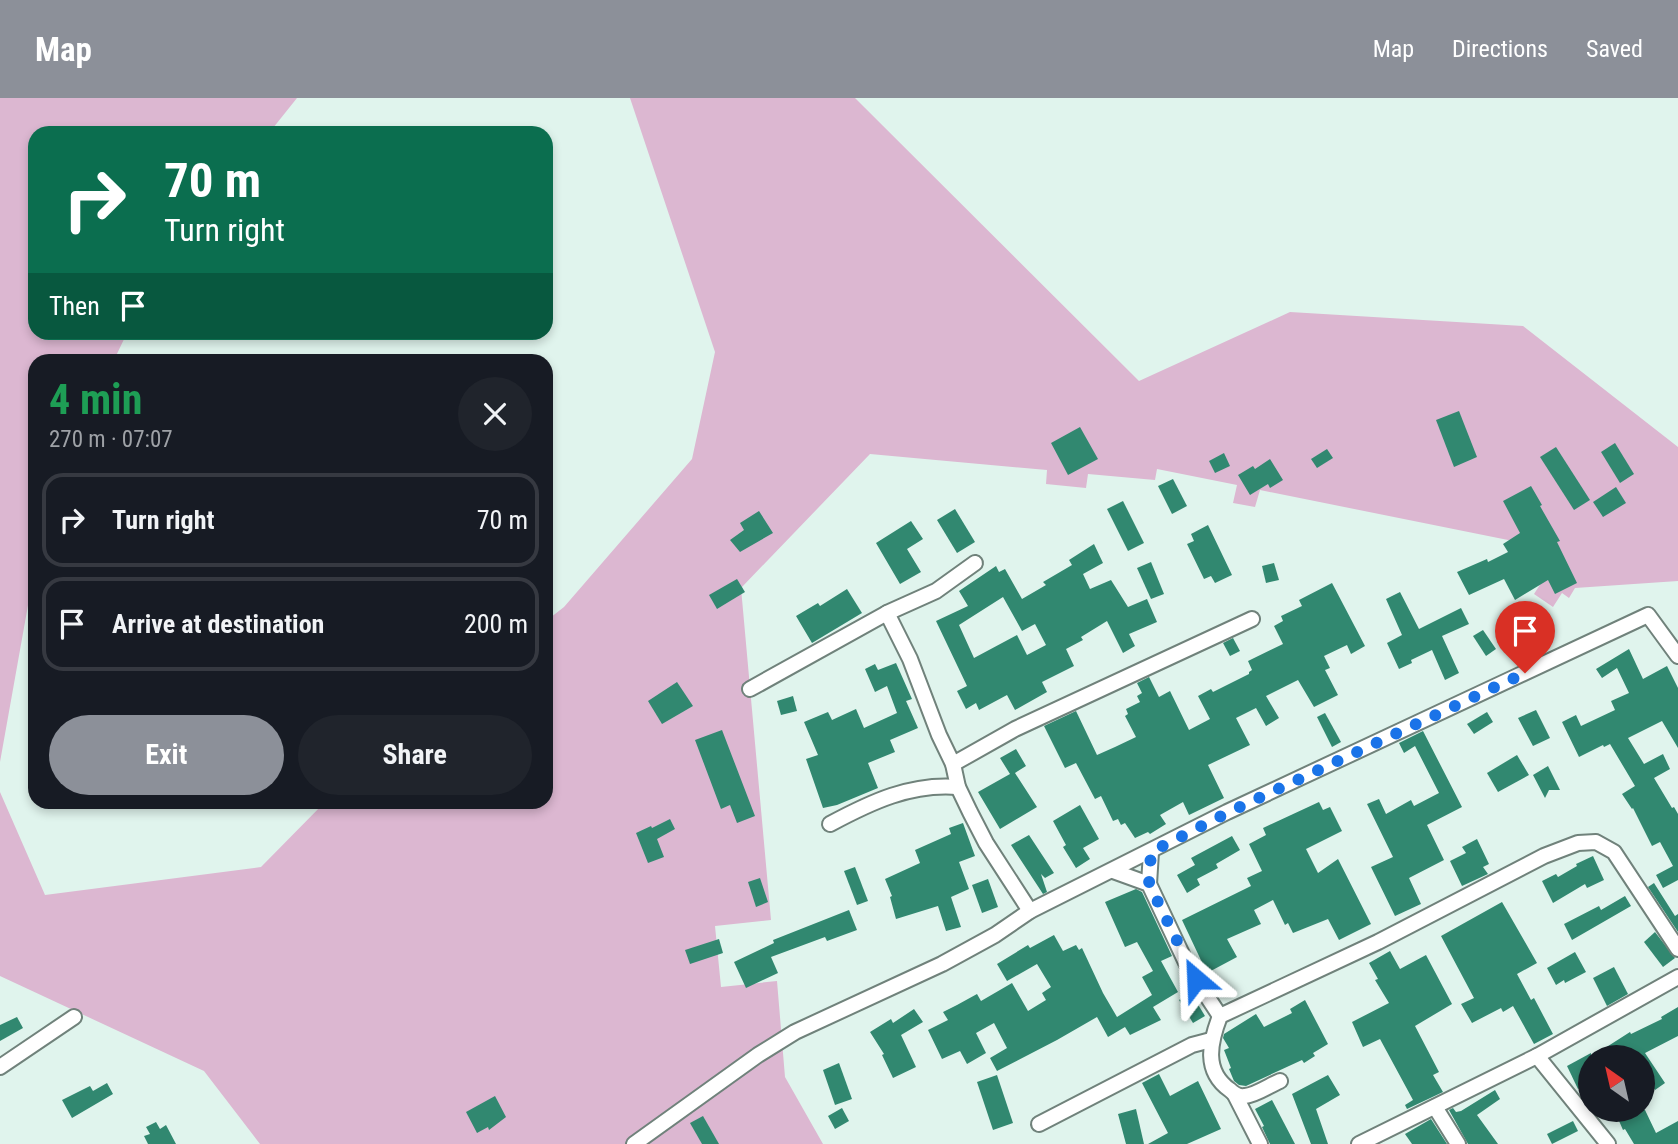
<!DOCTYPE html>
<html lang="en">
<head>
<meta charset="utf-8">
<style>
  :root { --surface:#171b24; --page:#20242c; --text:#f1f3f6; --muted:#9ea1a6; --line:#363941; --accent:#8c9099 }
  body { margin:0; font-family:"Roboto Condensed",sans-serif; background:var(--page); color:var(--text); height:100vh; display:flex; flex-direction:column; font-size:26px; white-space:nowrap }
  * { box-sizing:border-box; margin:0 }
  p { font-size:23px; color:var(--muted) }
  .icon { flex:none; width:38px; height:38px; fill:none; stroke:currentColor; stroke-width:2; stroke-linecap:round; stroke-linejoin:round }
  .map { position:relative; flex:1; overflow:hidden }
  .sheet { position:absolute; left:28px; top:256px; width:525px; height:455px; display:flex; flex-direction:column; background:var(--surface); border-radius:21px; box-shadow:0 4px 10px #0003 }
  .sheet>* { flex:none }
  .hud { position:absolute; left:28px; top:28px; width:525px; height:214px; border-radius:21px; box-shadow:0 4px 10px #0003; background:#0b6e4f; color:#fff; overflow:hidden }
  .needle { width:46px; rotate:326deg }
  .tools { position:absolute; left:1578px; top:947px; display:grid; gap:14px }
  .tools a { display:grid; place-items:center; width:77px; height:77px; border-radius:50%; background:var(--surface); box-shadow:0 4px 10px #0003; font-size:35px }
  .pin { position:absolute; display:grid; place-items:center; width:60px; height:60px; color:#fff; margin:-72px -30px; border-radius:50% 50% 50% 0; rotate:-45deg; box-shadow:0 0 7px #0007 }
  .pin .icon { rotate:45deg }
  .me { position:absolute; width:77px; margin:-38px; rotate:334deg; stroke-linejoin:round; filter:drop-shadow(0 0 5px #0008) }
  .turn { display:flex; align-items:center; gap:24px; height:147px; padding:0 21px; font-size:32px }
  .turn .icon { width:91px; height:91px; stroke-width:2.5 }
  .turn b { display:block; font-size:49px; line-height:60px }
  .then { display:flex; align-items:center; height:66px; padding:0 21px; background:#0003; gap:14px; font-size:26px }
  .round { display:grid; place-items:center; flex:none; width:74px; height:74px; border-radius:37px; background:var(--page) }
  .summary { display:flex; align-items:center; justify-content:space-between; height:119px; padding:0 21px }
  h1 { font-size:42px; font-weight:700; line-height:52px; color:#1e9e55 }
  .action { display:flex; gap:14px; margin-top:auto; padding:14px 21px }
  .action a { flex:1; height:80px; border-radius:42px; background:var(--accent); color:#fff; font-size:28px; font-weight:700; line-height:80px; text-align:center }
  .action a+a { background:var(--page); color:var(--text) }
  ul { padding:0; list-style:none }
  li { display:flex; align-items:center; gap:21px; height:94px; margin:0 14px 10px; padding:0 7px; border:4px solid var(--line); border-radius:21px }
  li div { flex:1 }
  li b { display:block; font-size:26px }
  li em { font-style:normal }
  header { display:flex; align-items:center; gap:42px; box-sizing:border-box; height:98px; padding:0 35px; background:var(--accent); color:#fff }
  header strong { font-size:33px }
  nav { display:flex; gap:38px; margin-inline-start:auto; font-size:24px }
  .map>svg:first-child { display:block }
  .green { fill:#dcb7d1 }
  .building { fill:#318870; fill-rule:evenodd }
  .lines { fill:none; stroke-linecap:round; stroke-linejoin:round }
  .minor-casing { stroke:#70827b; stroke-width:18 }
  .minor { stroke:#fff; stroke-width:14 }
  .route { stroke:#1a73e8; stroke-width:12; stroke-dasharray:0 21.6 }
</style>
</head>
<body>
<header>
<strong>Map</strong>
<nav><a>Map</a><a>Directions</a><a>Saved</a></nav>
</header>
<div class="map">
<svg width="1678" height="1046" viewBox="0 0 1678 1046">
  <rect width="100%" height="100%" fill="#e0f4ed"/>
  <g class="green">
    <polygon points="0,0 297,0 269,35 35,35 35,234 127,235 114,262 35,262 35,468 0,664"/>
    <polygon points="630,0 855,0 1139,283 1290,214 1523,228 1678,349 1678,483 1575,490 1569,500 1562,495 1553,509 1534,496 1543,482 1513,443 1260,392 1255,409 1233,405 1237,387 1157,371 1155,382 1088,376 1086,390 1046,386 1047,372 870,356 741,490 771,822 715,828 721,889 777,883 785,979 823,1046 260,1046 204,973 0,878 0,694 45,797 261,769 325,704 546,704 546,523 564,509 692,361 715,254"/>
  </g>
  <g class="building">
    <polygon points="1459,313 1477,359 1454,369 1436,322"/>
    <polygon points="1080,329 1098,361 1068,377 1051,345"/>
    <polygon points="1615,345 1634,376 1620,385 1601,354"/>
    <polygon points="1556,349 1590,402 1574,412 1540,359"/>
    <polygon points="1327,351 1333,360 1317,370 1311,361"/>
    <polygon points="1224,355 1230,368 1215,375 1209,363"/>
    <polygon points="1270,361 1283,382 1270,390 1268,386 1250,397 1238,377 1253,368 1255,371"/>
    <polygon points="1173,381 1187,408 1172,416 1158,388"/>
    <polygon points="1531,388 1542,407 1540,408 1560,443 1557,444 1577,485 1555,496 1548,482 1515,502 1504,481 1469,497 1457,474 1487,461 1488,464 1508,454 1503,446 1520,435 1503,403"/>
    <polygon points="1616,389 1626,405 1603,419 1593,404"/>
    <polygon points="1123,403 1144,445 1128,453 1107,411"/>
    <polygon points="955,411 975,444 957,455 937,422"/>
    <polygon points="759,413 773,435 740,454 730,442 744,432 740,425"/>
    <polygon points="911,423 923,441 907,451 921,474 900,486 876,445"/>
    <polygon points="1208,427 1232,477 1215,485 1211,478 1204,481 1187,446 1194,443 1191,436"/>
    <path d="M1094 446 1103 465 1083 476 1090 491 1111 482 1128 509 1147 501 1157 524 1129 536 1135 548 1123 555 1107 523 1081 539 1083 542 1066 551 1074 568 1042 584 1047 594 1015 612 1007 597 979 612 976 605 966 611 957 593 967 588 936 523 968 508 959 493 996 468 999 474 1005 471 1022 501 1046 487 1043 484 1072 467 1069 462ZM1003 499 1022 533 1035 526 1046 547 1027 557 1017 537 974 560 959 527Z"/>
    <polygon points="1151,464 1164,496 1151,501 1137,470"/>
    <polygon points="1274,465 1279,482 1266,485 1262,468"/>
    <polygon points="737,481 745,494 717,511 709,497"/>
    <polygon points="1332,485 1365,548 1351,556 1347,547 1324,558 1330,570 1325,572 1338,597 1314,609 1298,582 1266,598 1279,620 1266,628 1256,610 1236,620 1250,647 1208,667 1224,700 1189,717 1183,704 1160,717 1166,726 1150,736 1148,734 1135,740 1125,725 1121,727 1118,721 1113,723 1101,698 1095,701 1076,665 1065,670 1044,628 1076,613 1097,657 1115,649 1136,639 1125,618 1128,616 1126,611 1140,604 1137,598 1142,595 1137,585 1149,579 1159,599 1170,593 1189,632 1210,621 1198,598 1211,591 1213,594 1249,576 1249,574 1252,572 1248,563 1283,546 1274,528 1283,523 1281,518 1302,508 1299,502"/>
    <polygon points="847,491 862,515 812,545 796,518 818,505 820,508"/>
    <polygon points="1400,494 1419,531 1461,510 1469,526 1442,538 1459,575 1445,582 1432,552 1411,562 1412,565 1399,571 1387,545 1402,537 1386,501"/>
    <polygon points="1483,532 1496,551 1486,558 1473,538"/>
    <polygon points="1233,540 1240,553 1230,558 1223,545"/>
    <polygon points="1629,551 1643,581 1667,568 1678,590 1678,650 1662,623 1628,640 1644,666 1663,656 1670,671 1654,680 1672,710 1674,709 1678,716 1678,782 1663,790 1656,777 1673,768 1660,744 1652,748 1633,710 1632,711 1622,696 1635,688 1610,646 1604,649 1603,647 1579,659 1562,624 1576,617 1581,628 1615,612 1611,603 1629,595 1617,570 1602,580 1596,571"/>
    <polygon points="896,565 912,601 906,603 918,630 890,642 895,654 868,665 878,690 837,707 823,710 806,661 818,657 804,624 828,614 832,622 856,611 864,630 897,615 887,588 875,594 865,571 875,566 878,572"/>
    <polygon points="677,584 693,608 662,626 648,603"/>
    <polygon points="793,598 797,613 781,617 777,603"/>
    <polygon points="1536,612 1550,640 1533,648 1518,620"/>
    <polygon points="1487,614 1493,624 1474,636 1467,626"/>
    <polygon points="1325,615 1341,644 1332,649 1317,619"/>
    <polygon points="722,632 755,718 737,725 730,707 721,711 695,642"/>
    <polygon points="1423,633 1462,709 1427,727 1444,762 1409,780 1421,806 1395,818 1371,769 1393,759 1367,706 1379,701 1386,716 1411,702 1414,708 1439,695 1415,648 1404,655 1399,645"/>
    <polygon points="1016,651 1026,668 1015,675 1037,709 1000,731 978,694 1010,676 1000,660"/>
    <polygon points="1517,657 1529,677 1498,694 1487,675"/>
    <polygon points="1548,668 1560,692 1549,692 1545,700 1533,677"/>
    <polygon points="1319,704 1323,712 1330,709 1342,733 1306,751 1318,775 1338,761 1371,826 1339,842 1328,821 1293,835 1288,825 1285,827 1273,802 1254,812 1261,826 1227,841 1237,859 1207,875 1182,822 1251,788 1247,780 1262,773 1249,746 1266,737 1263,730"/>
    <polygon points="1080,707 1099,741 1083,750 1090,761 1076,770 1063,749 1066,747 1053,723"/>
    <polygon points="670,721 675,731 657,741 664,759 648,765 636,735 651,728 652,730"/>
    <polygon points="963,725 975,758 959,764 969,791 951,799 961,829 946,833 938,808 896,821 890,799 892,798 885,781 920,765 915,752 951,736 949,730"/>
    <polygon points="1029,737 1054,775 1045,780 1041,776 1047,794 1043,796 1011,747"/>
    <polygon points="1232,738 1240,752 1216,766 1218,770 1197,781 1200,787 1187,795 1177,777 1195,767 1191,760"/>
    <polygon points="1477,741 1489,766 1483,769 1488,776 1462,788 1450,763 1466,755 1462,749"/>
    <polygon points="1593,758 1604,782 1587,790 1585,786 1553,805 1542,783 1556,776 1558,779 1577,768 1576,766"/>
    <polygon points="855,769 868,803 857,807 844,773"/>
    <polygon points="760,780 768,804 756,809 748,784"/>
    <polygon points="988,781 998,809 982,815 972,787"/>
    <polygon points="1654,785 1675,818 1678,816 1678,834 1648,789"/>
    <polygon points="1136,791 1142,794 1172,858 1161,863 1178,894 1153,909 1161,922 1130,937 1125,929 1108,939 1097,919 1057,942 997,973 990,960 1007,950 994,925 976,935 986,955 967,966 960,953 942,961 928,932 948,922 943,914 957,907 977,896 981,903 1012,885 1028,913 1046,902 1042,895 1051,889 1037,866 1007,883 997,866 1028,847 1030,850 1054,837 1063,853 1076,847 1079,852 1082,850 1103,895 1117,919 1152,897 1142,879 1153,873 1137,844 1125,849 1105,804"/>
    <polygon points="1625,798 1631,808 1572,842 1564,826 1599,808 1601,812"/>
    <polygon points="1502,804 1537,865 1517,876 1531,902 1534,900 1553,936 1534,946 1513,908 1503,914 1501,910 1472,925 1461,906 1474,900 1441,838"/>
    <polygon points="849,812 857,832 827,843 825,839 771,859 778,875 746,890 734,864 774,845 773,842"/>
    <polygon points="1655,834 1675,860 1663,869 1644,844"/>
    <polygon points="719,841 723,855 690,866 685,852"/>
    <polygon points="1390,853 1400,871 1426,857 1452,906 1415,928 1439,974 1433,977 1443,994 1407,1011 1405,1007 1413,1002 1380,941 1363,949 1352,924 1389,905 1375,882 1378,881 1369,865"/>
    <polygon points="1575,854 1586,874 1565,885 1564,882 1556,887 1547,870"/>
    <polygon points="1614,869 1628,896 1607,908 1593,880"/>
    <polygon points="1191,895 1205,918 1193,925 1179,902"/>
    <polygon points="1305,902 1328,946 1313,955 1315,958 1304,965 1302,962 1246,988 1239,987 1234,983 1229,971 1231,970 1224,952 1229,950 1223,940 1224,936 1256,916 1264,929 1292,915 1290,911"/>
    <polygon points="1678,909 1678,938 1645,955 1665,985 1655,992 1643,974 1643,959 1633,959 1628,950 1619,955 1621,959 1591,959 1630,934 1631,936 1662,921 1661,919"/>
    <polygon points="914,911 923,924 901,937 916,969 893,980 882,957 884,956 870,934 891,921 893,925"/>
    <polygon points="17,919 23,930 0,943 0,927"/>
    <polygon points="1591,955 1591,984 1578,991 1567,968"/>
    <polygon points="839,965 852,1001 835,1007 823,972"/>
    <polygon points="1159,976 1170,998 1198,983 1221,1031 1187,1046 1148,1046 1168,1035 1142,985"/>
    <polygon points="997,977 1013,1025 993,1032 977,984"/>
    <polygon points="1328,977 1340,997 1316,1011 1328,1046 1311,1046 1292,996"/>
    <polygon points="107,985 113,996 72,1020 62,1002 90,988 93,993"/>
    <polygon points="1495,992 1500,1001 1477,1017 1498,1046 1468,1046 1449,1012 1453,1010 1456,1014 1461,1013"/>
    <polygon points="495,998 506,1019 489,1032 488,1029 477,1035 466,1014"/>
    <polygon points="1272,1002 1295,1046 1270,1046 1262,1029 1264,1028 1255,1011"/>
    <polygon points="842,1010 849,1023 835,1031 828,1018"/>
    <polygon points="1136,1011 1144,1046 1126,1046 1118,1016"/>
    <polygon points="1626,1012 1645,1012 1656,1035 1678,1023 1678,1046 1634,1046 1625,1031 1623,1032 1616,1016"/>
    <polygon points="703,1018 719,1046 702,1046 690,1025"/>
    <polygon points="1431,1021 1447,1046 1412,1046 1405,1036"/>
    <polygon points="1573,1023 1578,1033 1552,1046 1547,1036"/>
    <polygon points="156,1024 160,1031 166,1027 176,1046 148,1046 144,1038 150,1036 146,1029"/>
  </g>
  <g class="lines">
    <g class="minor-casing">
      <g id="minor">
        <polyline points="887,515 936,493 975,465"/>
        <polyline points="750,591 887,515 910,561 939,637 953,666 958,689 970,714 986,745 1030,813"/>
        <polyline points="953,666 1015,631 1252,521"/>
        <path d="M830 726C871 704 911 685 958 689"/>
        <polyline points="1113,773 1149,786 1189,871 1220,918"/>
        <polyline points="1149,786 1151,754"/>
        <polyline points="1537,958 1608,1046"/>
        <polyline points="0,969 74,919"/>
        <path d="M1280 983C1270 987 1256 997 1245 998 1239 999 1234 996 1230 992 1203 973 1210 944 1220 918L1378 844 1544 758 1578 745 1596 744 1614 754 1678 851"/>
        <polyline points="1235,997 1260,1046"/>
        <polyline points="1435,1009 1458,1046"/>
        <polyline points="1039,1026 1192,947 1211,942"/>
        <polyline points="634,1046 758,957 795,934 942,866 995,837 1030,813 1227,714 1648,517 1678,558"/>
        <polyline points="1359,1046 1537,958 1678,879"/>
      </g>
    </g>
    <use href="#minor" class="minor"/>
  </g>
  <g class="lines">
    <polyline class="route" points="1196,881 1149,786 1151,754 1227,715 1525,575"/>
  </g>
</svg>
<div class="tools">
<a><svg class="needle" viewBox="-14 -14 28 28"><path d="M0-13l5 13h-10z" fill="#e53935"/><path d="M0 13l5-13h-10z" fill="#9ea1a6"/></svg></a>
</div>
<div class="pin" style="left:1525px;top:575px;background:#d93025"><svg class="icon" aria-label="arrive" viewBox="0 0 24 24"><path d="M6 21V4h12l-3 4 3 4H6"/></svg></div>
<svg class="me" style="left:1196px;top:881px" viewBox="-20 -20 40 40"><path d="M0-17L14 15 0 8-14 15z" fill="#1a73e8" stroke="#fff" stroke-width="4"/></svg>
<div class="hud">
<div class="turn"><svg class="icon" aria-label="right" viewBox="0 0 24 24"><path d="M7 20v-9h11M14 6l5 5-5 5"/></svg><div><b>70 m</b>Turn right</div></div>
<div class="then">Then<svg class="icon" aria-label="arrive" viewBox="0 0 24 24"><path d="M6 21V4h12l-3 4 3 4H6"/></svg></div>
</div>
<section class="sheet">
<div class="summary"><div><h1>4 min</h1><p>270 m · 07:07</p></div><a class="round"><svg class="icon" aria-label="close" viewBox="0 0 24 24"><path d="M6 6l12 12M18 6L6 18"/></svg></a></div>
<ul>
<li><svg class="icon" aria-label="right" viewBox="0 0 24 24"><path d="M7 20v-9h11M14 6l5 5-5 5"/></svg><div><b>Turn right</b></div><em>70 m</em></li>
<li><svg class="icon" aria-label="arrive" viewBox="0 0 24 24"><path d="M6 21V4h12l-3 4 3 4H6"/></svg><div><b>Arrive at destination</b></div><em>200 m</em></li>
</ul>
<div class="action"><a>Exit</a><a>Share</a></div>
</section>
</div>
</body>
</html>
